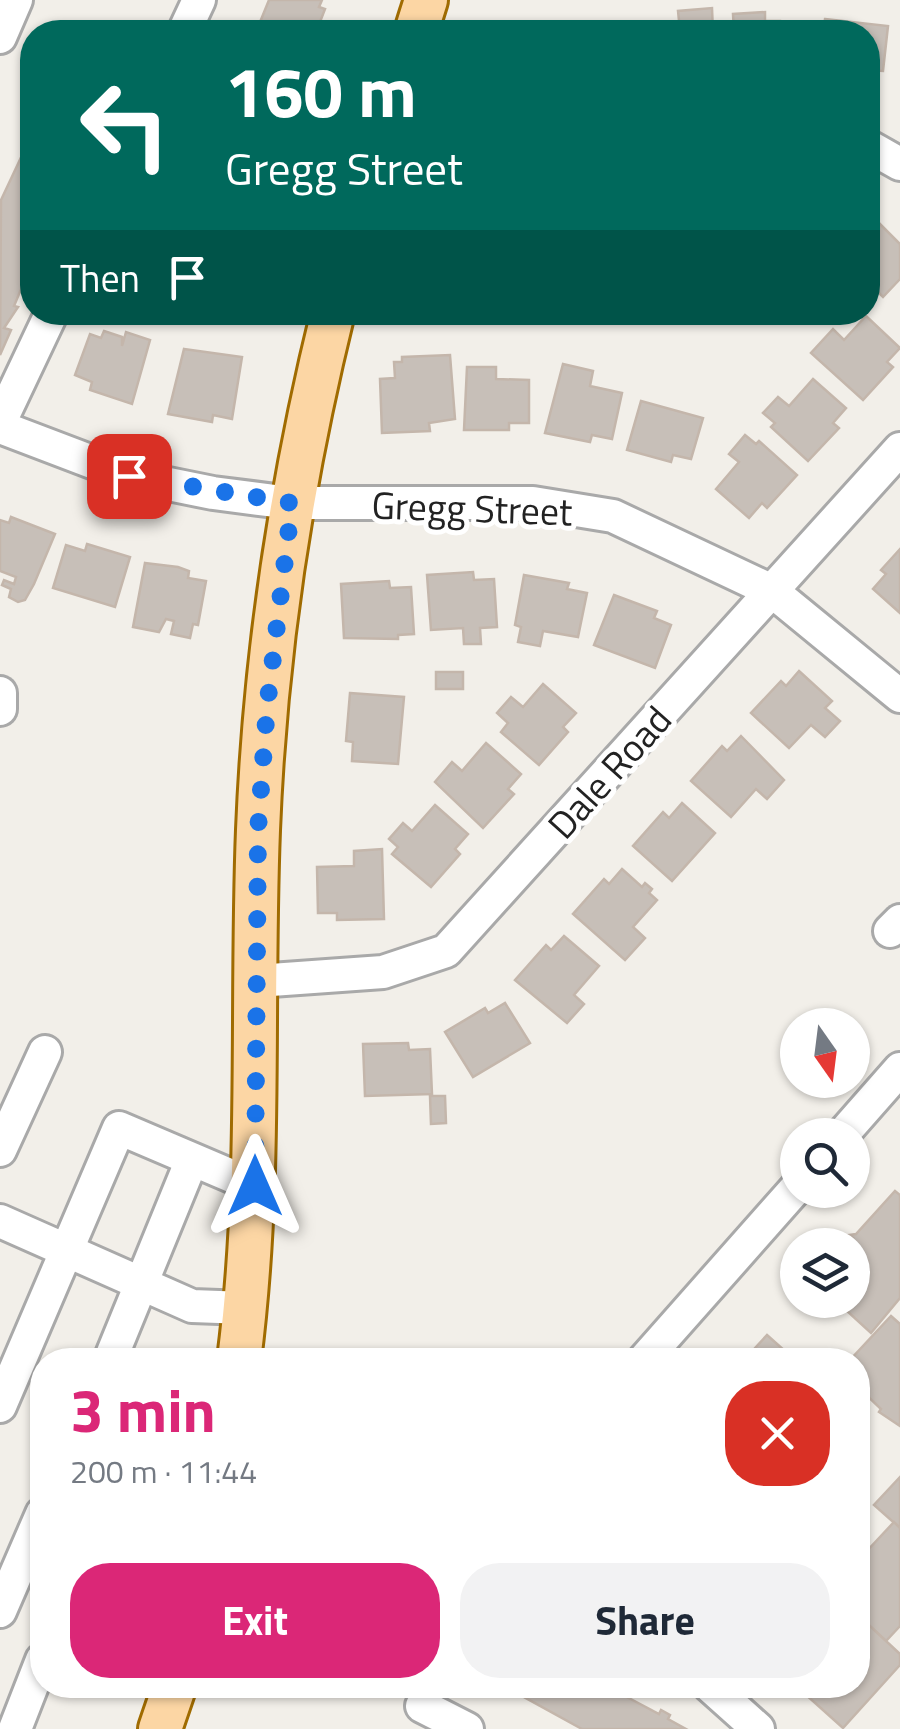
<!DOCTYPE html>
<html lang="en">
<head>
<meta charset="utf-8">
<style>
  :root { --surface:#fff; --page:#f2f2f3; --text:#1f2937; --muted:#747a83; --accent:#db2777 }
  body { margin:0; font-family:"Titillium Web",sans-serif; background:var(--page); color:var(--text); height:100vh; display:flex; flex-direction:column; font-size:38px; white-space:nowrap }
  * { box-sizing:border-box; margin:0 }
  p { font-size:32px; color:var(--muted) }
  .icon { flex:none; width:55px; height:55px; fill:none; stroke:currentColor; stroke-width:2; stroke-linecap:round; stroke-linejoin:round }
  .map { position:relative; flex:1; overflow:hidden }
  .details { position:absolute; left:30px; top:1348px; width:840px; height:350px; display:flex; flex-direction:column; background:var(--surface); border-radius:40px; box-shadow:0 2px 8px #0004 }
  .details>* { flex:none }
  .hud { position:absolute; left:20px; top:20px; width:860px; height:305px; border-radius:40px; box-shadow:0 2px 8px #0004; background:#00695c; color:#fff; overflow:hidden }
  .needle { width:65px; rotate:166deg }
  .buttons { position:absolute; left:780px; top:1008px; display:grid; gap:20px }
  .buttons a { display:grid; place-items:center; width:90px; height:90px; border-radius:50%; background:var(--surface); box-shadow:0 2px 8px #0004; font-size:50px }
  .pin { position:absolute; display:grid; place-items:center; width:85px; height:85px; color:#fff; margin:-42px; border-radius:20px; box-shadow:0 5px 15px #0006 }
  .me { position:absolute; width:110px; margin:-55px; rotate:0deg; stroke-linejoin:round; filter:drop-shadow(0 0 8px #0008) }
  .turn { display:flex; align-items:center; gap:35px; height:210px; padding:0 40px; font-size:45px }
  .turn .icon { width:130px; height:130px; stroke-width:2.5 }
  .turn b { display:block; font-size:70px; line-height:85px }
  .then { display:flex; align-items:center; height:95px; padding:0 40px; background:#0003; gap:20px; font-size:38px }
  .round { display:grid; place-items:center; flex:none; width:105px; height:105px; border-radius:40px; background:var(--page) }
  .overview { display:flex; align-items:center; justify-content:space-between; height:170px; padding:0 40px }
  h1 { font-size:60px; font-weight:700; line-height:75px; color:var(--accent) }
  .primary-button { display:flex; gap:20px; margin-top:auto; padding:20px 40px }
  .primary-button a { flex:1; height:115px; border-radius:40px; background:var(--accent); color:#fff; font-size:40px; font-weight:700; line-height:115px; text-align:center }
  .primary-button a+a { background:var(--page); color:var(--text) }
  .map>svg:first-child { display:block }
  .building { fill:#c7bfb8; stroke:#c4b6ab; stroke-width:2.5 }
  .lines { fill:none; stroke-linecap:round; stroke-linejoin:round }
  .minor-casing { stroke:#a9a9a9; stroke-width:38 }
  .major-casing { stroke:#a06b00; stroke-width:48 }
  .minor { stroke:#fff; stroke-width:32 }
  .major { stroke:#fcd6a4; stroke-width:42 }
  .route { stroke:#1a73e8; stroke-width:18; stroke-dasharray:0 32.4 }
  .labels { text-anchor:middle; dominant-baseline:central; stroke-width:10; stroke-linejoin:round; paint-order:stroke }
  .street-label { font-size:38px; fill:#222; stroke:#fff }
</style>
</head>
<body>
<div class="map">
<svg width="900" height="1729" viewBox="0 0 900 1729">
  <rect width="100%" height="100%" fill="#f2efe9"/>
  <g class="building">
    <polygon points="269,0 322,0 319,7 325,9 318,27 324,32 256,32"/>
    <polygon points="712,8 713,32 652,32 654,22 679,21 678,11"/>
    <polygon points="765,12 765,21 780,21 780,28 796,27 797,32 734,32 733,14"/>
    <polygon points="825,19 888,26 883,71 868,70 868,32 823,32"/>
    <polygon points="32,134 32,263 14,306 18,307 4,328 11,330 0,355 1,200"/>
    <polygon points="873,217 900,244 900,279 883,297 868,282 868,222"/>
    <polygon points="866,316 900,348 887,362 893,367 863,400 811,353 833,329 844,340"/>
    <polygon points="104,331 122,337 122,346 126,332 150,340 132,404 90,390 92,382 75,375 90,334 101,338"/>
    <polygon points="184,349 242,357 232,419 213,415 212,422 168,414"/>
    <polygon points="450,355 455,419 429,423 430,431 382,433 380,379 395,378 394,362 402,362 402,357"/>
    <polygon points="563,364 593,371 590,386 622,393 612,439 592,435 590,442 545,433"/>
    <polygon points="467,367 496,367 496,379 529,380 529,423 509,423 509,430 464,430"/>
    <polygon points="813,379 846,408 833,423 839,428 808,461 771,427 775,423 763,413 778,397 789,406"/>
    <polygon points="641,401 703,418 691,459 673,455 671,462 627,450"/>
    <polygon points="745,435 756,444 759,441 797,475 767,508 762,503 749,518 716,489 739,462 729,454"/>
    <polygon points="11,517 55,534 34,584 25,600 18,602 9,597 11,589 2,585 4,580 14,584 16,577 0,571 0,520 9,523"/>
    <polygon points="87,544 130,557 115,607 53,588 66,545 85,551"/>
    <polygon points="900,549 900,613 873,589 886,574 881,570"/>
    <polygon points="145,563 178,567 189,571 188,578 206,581 198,625 193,624 190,638 171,634 174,621 166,619 159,632 133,627"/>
    <polygon points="473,572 474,580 494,579 497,627 480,628 481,644 464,644 463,628 431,630 427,575"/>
    <polygon points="524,575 569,583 567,589 587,593 578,637 543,631 540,646 518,642 521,627 515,625"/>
    <polygon points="389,581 390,588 411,587 414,634 398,635 398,639 344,638 341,584"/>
    <polygon points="614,595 657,611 654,618 671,625 655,668 594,645"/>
    <polygon points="799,671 832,701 825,708 840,721 825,737 811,725 789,748 751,713 781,681 786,686"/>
    <rect x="436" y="672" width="27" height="17"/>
    <polygon points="543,684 576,713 563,727 568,732 539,765 501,732 508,723 497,713 511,697 523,707"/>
    <polygon points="350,693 404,697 398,764 352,761 353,742 346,741"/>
    <polygon points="741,736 784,780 767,799 756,789 731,817 691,781 722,746 727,751"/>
    <polygon points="486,743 521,774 508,789 514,794 483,828 435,782 452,762 462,771"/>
    <polygon points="682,803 715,833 672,881 633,846 663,812 669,818"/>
    <polygon points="435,805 468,834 455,849 460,854 431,887 392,854 398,847 389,839 403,823 412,831"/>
    <polygon points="382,849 384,919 337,920 337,913 318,913 317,867 354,866 354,851"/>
    <polygon points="622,869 642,887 645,883 652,889 649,893 657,900 633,927 645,938 625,960 573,914 604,879 609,884"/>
    <polygon points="564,936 599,966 574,995 584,1004 567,1023 515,980 546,945 551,950"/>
    <polygon points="505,1003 530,1043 473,1077 445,1032 485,1008 488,1013"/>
    <polygon points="408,1043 409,1050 430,1049 432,1094 365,1096 363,1044"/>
    <polygon points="430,1096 445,1096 446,1123 431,1124"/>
    <polygon points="895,1191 900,1195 900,1298 871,1333 835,1300 852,1300 852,1245 846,1245 853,1238 849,1235 856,1234"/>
    <polygon points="891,1316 900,1324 900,1426 879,1412 881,1409 858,1387 858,1360 850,1360"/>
    <polygon points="767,1335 795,1360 744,1360"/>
    <polygon points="900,1477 900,1528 874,1505"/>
    <polygon points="894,1522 900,1528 900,1626 886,1641 858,1615 858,1553 865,1553"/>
    <polygon points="858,1615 900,1654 900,1665 843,1728 795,1685 858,1685"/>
    <polygon points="502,1685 612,1685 610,1688 659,1714 661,1710 670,1715 668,1719 686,1729 582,1729"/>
  </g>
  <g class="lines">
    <g class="minor-casing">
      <g id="minor">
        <polyline points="184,32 199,0"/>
        <polyline points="0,37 16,0"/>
        <polyline points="868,146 900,164"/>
        <polyline points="0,422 52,312"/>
        <polyline points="0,427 129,476 213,493 291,503 533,503 613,516 772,591 900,696"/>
        <polyline points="0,693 0,709"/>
        <polyline points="890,931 900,921"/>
        <polyline points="257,981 383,972 446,951 900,449"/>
        <polyline points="842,1135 900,1069"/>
        <polyline points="0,1150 45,1052"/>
        <polyline points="0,1221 192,1306 246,1308"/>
        <polyline points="110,1360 191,1162"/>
        <polyline points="644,1360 798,1186"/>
        <polyline points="0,1406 119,1128 255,1186"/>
        <polyline points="0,1611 42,1514"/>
        <polyline points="709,1685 758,1729"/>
        <polyline points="422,1706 467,1729"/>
        <polyline points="15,1729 42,1660"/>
      </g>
    </g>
    <g class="major-casing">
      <g id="major">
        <polyline points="416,32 426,0"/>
        <path d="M239 1360C262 1183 251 1007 258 830 265 655 291 482 333 312"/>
        <polyline points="160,1729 175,1685"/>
      </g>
    </g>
    <use href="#minor" class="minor"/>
    <use href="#major" class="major"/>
  </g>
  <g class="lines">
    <polyline class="route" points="129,476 292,503 267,707 258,830 255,1186"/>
  </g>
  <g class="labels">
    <g class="street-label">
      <text transform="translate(472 508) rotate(2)">Gregg Street</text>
      <text transform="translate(609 772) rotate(-48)">Dale Road</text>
    </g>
  </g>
</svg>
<div class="buttons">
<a><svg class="needle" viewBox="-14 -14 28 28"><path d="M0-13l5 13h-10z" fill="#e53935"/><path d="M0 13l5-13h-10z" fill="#747a83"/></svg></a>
<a><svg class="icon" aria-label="search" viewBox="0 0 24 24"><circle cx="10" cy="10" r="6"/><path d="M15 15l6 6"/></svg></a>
<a><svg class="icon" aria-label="layers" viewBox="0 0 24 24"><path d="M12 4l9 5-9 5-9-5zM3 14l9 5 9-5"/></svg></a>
</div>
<div class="pin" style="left:129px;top:476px;background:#d93025"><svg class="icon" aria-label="arrive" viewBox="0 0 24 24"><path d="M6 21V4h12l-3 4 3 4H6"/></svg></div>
<svg class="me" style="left:255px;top:1186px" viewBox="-20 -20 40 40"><path d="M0-17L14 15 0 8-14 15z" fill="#1a73e8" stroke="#fff" stroke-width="4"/></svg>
<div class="hud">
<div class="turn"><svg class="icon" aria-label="left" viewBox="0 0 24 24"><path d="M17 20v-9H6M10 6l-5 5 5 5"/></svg><div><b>160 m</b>Gregg Street</div></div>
<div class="then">Then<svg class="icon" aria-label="arrive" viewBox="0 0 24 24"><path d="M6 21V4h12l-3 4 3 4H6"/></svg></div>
</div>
<section class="details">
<div class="overview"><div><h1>3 min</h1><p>200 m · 11:44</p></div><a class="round" style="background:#d93025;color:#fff"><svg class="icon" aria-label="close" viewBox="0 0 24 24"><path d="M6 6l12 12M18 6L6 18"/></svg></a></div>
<div class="primary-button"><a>Exit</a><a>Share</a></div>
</section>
</div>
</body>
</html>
